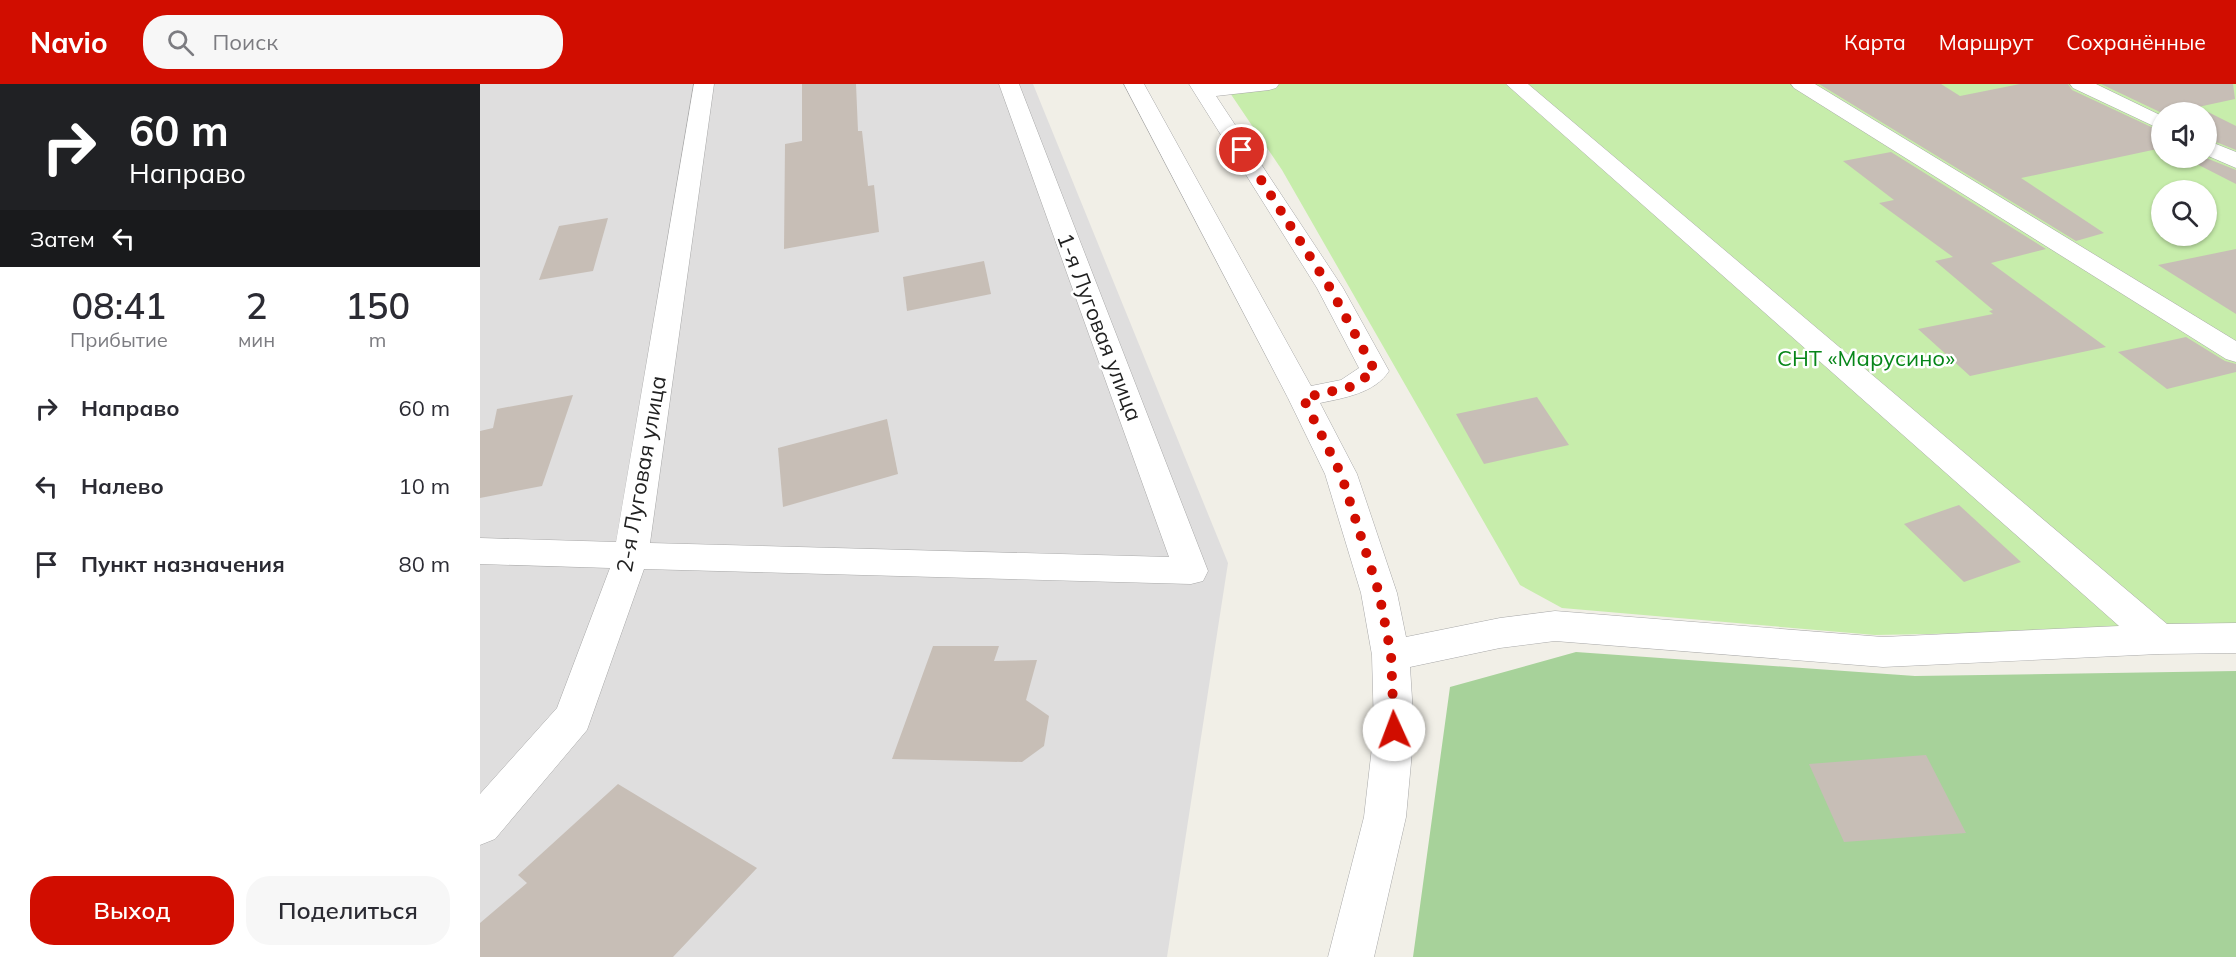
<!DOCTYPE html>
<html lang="ru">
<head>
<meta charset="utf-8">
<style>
  :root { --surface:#fff; --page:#f7f7f7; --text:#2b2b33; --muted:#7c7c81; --accent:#d10d00 }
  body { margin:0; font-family:Mulish,sans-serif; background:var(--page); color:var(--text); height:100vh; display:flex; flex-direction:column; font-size:22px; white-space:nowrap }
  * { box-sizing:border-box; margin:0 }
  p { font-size:20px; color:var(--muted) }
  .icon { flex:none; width:33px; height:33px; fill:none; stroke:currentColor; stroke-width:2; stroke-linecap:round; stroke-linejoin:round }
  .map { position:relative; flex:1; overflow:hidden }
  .side { display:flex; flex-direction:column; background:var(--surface); width:480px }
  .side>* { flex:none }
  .banner { background:#202124; color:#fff; overflow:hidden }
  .tools { position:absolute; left:1671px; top:18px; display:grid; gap:12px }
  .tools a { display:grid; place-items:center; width:66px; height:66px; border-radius:50%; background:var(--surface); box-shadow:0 2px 4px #0004; font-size:30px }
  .pin { position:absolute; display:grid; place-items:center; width:51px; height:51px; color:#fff; margin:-26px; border:3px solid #fff; border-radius:50%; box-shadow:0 2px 6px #0007 }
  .me { position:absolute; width:66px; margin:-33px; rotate:358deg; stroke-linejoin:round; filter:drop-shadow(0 0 4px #0008) }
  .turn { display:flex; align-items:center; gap:21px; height:126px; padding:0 30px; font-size:27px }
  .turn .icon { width:78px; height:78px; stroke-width:2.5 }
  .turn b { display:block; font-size:42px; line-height:51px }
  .then { display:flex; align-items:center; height:57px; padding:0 30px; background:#0003; gap:12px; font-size:22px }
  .eta { display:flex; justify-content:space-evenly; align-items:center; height:102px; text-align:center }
  .eta b { font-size:36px; font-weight:600; line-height:42px }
  .cta { display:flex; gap:12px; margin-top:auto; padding:12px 30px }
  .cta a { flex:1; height:69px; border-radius:24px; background:var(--accent); color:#fff; font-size:24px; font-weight:600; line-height:69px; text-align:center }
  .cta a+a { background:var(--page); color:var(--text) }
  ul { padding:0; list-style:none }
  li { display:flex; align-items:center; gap:18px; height:78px; padding:0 30px }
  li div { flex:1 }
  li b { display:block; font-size:22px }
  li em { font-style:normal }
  header { display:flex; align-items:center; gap:36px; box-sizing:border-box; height:84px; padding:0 30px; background:var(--accent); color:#fff }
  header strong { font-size:28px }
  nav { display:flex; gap:33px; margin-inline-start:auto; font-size:21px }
  .search { width:420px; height:54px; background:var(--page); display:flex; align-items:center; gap:15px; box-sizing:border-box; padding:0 21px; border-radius:24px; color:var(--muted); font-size:22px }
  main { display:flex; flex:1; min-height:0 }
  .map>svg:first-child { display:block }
  .residential { fill:#dfdede }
  .grass { fill:#c7edab; fill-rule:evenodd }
  .forest { fill:#a7d29a }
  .building { fill:#c7beb6 }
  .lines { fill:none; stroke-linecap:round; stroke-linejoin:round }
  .minor-casing { stroke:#a8a8a8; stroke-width:1 }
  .minor { fill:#fff; fill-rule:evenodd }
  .route { stroke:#d10d00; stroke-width:10; stroke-dasharray:0 18 }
  .labels { text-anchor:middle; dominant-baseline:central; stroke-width:5; stroke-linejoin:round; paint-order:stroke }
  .street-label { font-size:22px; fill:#212121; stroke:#fff }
  .park-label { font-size:22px; fill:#078619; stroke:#fff }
</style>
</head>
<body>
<header>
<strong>Navio</strong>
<div class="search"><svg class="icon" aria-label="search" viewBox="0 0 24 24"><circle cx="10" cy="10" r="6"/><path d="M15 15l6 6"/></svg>Поиск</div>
<nav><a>Карта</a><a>Маршрут</a><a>Сохранённые</a></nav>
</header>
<main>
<section class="side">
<div class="banner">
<div class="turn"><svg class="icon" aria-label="right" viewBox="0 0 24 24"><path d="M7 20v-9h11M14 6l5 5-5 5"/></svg><div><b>60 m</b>Направо</div></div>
<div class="then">Затем<svg class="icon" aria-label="left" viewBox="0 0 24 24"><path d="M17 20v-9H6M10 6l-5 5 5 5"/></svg></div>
</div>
<div class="eta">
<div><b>08:41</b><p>Прибытие</p></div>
<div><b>2</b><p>мин</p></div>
<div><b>150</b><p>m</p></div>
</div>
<ul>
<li><svg class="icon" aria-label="right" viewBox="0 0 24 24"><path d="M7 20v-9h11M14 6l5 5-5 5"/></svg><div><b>Направо</b></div><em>60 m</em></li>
<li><svg class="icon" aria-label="left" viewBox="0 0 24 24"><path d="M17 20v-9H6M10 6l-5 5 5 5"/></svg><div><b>Налево</b></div><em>10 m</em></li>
<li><svg class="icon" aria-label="arrive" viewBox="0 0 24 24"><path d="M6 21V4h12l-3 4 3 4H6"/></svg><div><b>Пункт назначения</b></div><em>80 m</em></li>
</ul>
<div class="cta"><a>Выход</a><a>Поделиться</a></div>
</section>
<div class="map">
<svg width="1756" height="873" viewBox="0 0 1756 873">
  <rect width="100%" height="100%" fill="#f1efe7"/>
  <polygon class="residential" points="0,0 553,0 748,479 687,873 0,873"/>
  <path class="grass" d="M744 0H1756V544L1395 551 1082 524 1040 501 802 86ZM1682 28H1726V74H1682ZM1682 106H1726V152H1682Z"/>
  <polygon class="forest" points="1096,568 1435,592 1756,587 1756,873 933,873 970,603"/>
  <g class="building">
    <polygon points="322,0 376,0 378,47 382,47 388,102 394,101 399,148 304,165 305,60 322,57"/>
    <polygon points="1339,0 1461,0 1480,12 1540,0 1588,0 1592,6 1682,48 1682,64 1541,94 1624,149 1596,157"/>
    <polygon points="1621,0 1753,0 1755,15 1718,23 1756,42 1756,66 1726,54 1726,28 1682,29"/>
    <polygon points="1411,68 1566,165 1511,179 1626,263 1490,292 1438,245 1513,230 1509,227 1513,226 1455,177 1473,173 1399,119 1414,116 1363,77"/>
    <polygon points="1705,74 1726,74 1756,86 1756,100"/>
    <polygon points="128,134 113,187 59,196 79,142"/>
    <polygon points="1756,165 1756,230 1678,181"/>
    <polygon points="504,177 511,210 427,227 423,193"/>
    <polygon points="1706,253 1745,277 1756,280 1756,288 1687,305 1638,268"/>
    <polygon points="93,311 62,402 0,414 0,347 13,344 17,325"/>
    <polygon points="1057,313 1089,361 1004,380 976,330"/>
    <polygon points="407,335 418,390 303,423 298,364"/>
    <polygon points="1479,421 1541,478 1484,498 1424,440"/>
    <polygon points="453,562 519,562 514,577 557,576 546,616 569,632 564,662 542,678 412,675"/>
    <polygon points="1446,671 1486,749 1364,758 1329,680"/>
    <polygon points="138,700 277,784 193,873 0,873 0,839 47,799 38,791"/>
  </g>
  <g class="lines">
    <g class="minor-casing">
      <g id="minor">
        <polygon points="214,0 234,0 170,459 689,473 519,0 539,0 728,487 723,497 711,500 164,485 107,646 15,755 0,761 0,710 77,624 130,484 0,480 0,454 136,458"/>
        <path d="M644 0H664L831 302 861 296 879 284 837 204 709 0H799L796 4 789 6 736 12 863 204 909 287C895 309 864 314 840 319L877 390 917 509 926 553 1020 534 1075 527 1403 553 1639 542 1026 0H1048L1687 540 1756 539V569L1679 570 1403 583 1075 557 1020 564 930 583 934 646 926 733 894 873H848L884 733 894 646 892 571 881 509 845 390 808 314Z"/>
        <polygon points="1311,0 1335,0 1756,257 1756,278 1746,275 1314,4"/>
        <polygon points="1590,0 1616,0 1682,32 1682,46 1593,4"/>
        <polygon points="1726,56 1756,68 1756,84 1726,71"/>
      </g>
    </g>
    <use href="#minor" class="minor"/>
  </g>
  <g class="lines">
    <polyline class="route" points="762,66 850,204 895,287 870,303 823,314 861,390 899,509 911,570 914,646"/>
  </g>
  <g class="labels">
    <g class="street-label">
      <text transform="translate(620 243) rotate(69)">1-я Луговая улица</text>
      <text transform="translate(161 390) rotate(-80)">2-я Луговая улица</text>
    </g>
    <g class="park-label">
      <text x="1386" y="274">СНТ «Марусино»</text>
    </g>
  </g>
</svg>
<div class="tools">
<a><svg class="icon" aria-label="sound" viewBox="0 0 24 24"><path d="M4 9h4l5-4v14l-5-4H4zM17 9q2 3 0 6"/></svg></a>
<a><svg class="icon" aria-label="search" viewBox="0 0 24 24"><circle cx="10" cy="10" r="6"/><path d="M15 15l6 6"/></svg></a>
</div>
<div class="pin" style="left:762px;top:66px;background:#d93025"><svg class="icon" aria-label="arrive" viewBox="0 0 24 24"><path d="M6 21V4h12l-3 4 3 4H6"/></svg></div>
<svg class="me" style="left:914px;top:646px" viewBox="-20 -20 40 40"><circle r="19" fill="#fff"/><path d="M0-13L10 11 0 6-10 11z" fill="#d10d00"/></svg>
</div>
</main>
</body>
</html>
